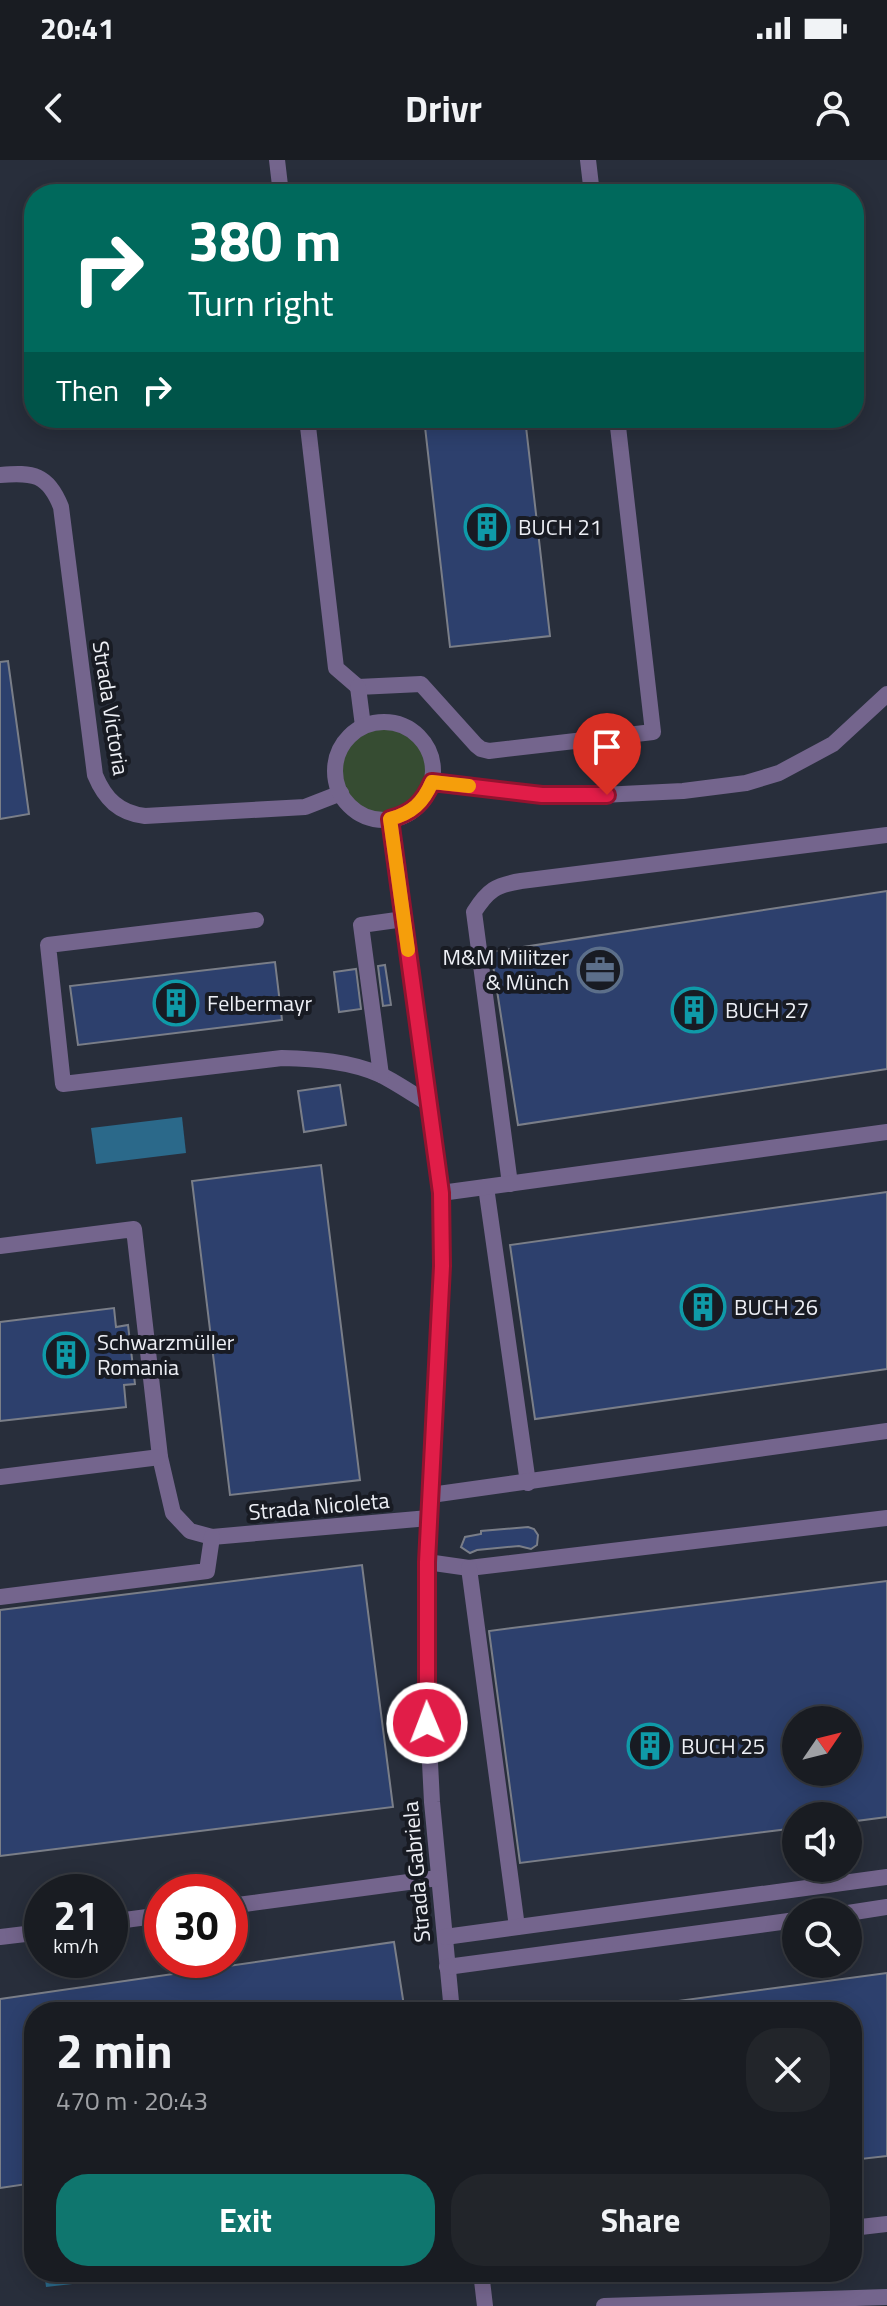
<!DOCTYPE html>
<html lang="en">
<head>
<meta charset="utf-8">
<style>
  :root { --surface:#191c22; --page:#22252a; --text:#f1f3f6; --muted:#9fa1a5; --line:#373a40; --accent:#0f766e }
  body { margin:0; font-family:"Titillium Web",sans-serif; background:var(--page); color:var(--text); height:100vh; display:flex; flex-direction:column; font-size:30px; white-space:nowrap }
  * { box-sizing:border-box; margin:0 }
  p { font-size:26px; color:var(--muted) }
  .icon { flex:none; width:44px; height:44px; fill:none; stroke:currentColor; stroke-width:2; stroke-linecap:round; stroke-linejoin:round }
  .map { position:relative; flex:1; overflow:hidden }
  .details { position:absolute; left:24px; top:1842px; width:838px; height:280px; display:flex; flex-direction:column; background:var(--surface); border-radius:32px; box-shadow:0 4px 20px #0003,0 0 0 2px var(--line) }
  .details>* { flex:none }
  .banner { position:absolute; left:24px; top:24px; width:840px; height:244px; border-radius:32px; box-shadow:0 4px 20px #0003,0 0 0 2px var(--line); background:#00695c; color:#fff; overflow:hidden }
  .needle { width:52px; rotate:55deg }
  .buttons { position:absolute; left:782px; top:1546px; display:grid; gap:16px }
  .buttons a { display:grid; place-items:center; width:80px; height:80px; border-radius:50%; background:var(--surface); box-shadow:0 4px 20px #0003,0 0 0 2px var(--line); font-size:40px }
  .speed { position:absolute; left:24px; top:1714px; display:flex; gap:16px; font-size:40px; font-weight:700; text-align:center }
  .speed>* { display:grid; place-content:center; width:104px; height:104px; border-radius:50%; background:var(--surface); box-shadow:0 4px 20px #0003,0 0 0 2px var(--line); line-height:1 }
  .speed small { font-size:20px; font-weight:400 }
  .speed .limit { border:12px solid #d22; background:#fff; color:#111 }
  .pin { position:absolute; display:grid; place-items:center; width:68px; height:68px; color:#fff; margin:-82px -34px; border-radius:50% 50% 50% 0; rotate:-45deg; box-shadow:0 0 8px #0007 }
  .pin .icon { rotate:45deg }
  .me { position:absolute; width:88px; margin:-44px; rotate:359deg; stroke-linejoin:round; filter:drop-shadow(0 0 6px #0008) }
  .turn { display:flex; align-items:center; gap:28px; height:168px; padding:0 32px; font-size:36px }
  .turn .icon { width:104px; height:104px; stroke-width:2.5 }
  .turn b { display:block; font-size:56px; line-height:68px }
  .then { display:flex; align-items:center; height:76px; padding:0 32px; background:#0003; gap:16px; font-size:30px }
  .round { display:grid; place-items:center; flex:none; width:84px; height:84px; border-radius:32px; background:var(--page) }
  .headline { display:flex; align-items:center; justify-content:space-between; height:136px; padding:0 32px }
  h1 { font-size:48px; font-weight:700; line-height:60px }
  .button { display:flex; gap:16px; margin-top:auto; padding:16px 32px }
  .button a { flex:1; height:92px; border-radius:32px; background:var(--accent); color:#fff; font-size:32px; font-weight:700; line-height:92px; text-align:center }
  .button a+a { background:var(--page); color:var(--text) }
  .status { display:flex; justify-content:space-between; align-items:center; height:56px; padding:0 40px; background:var(--surface); direction:ltr }
  .status svg { height:22px; fill:currentColor }
  header { display:flex; justify-content:space-between; align-items:center; height:104px; padding:0 32px; background:var(--surface); font-size:36px; font-weight:700 }
  .map>svg:first-child { display:block }
  .built { fill:#282e3b; fill-rule:evenodd }
  .green { fill:#364c32 }
  .water { fill:#2b698a }
  .building { fill:#2d406d; stroke:#7a7e88; stroke-width:2; fill-rule:evenodd }
  .lines { fill:none; stroke-linecap:round; stroke-linejoin:round }
  .minor { stroke:#74658d; stroke-width:16 }
  .route-casing { stroke:#92132f; stroke-width:20 }
  .route { stroke:#e11d48; stroke-width:14 }
  .slow { stroke:#f59e0b; stroke-width:14 }
  .labels { text-anchor:middle; dominant-baseline:central; stroke-width:8; stroke-linejoin:round; paint-order:stroke }
  .poi-label { font-size:22px; fill:#edeff5; stroke:#181b23; text-anchor:start }
  .street-label { font-size:22px; fill:#edeff5; stroke:#181b23 }
</style>
</head>
<body>
<div class="status"><b>20:41</b><svg viewBox="0 0 49 12"><path d="M0 12V9h3v3zM5 12V6h3v6zM10 12V3h3v9zM15 12V0h3v12zM26 1h20v11H26zM47 4h2v5h-2z"/></svg></div>
<header><svg class="icon" aria-label="back" viewBox="0 0 24 24"><path d="M15 5l-7 7 7 7"/></svg>Drivr<svg class="icon" aria-label="person" viewBox="0 0 24 24"><circle cx="12" cy="8" r="4"/><path d="M4 21q1-7 8-7t8 7"/></svg></header>
<div class="map">
<svg width="887" height="2146" viewBox="0 0 887 2146">
  <rect width="100%" height="100%" fill="#21252d"/>
  <path class="built" d="M0 0H887V2146H0ZM34 34H854V258H34ZM796 1560H848V1612H796ZM796 1656H848V1708H796ZM42 1732H110V1800H42ZM162 1732H230V1800H162ZM796 1752H848V1804H796ZM34 1852H852V2112H34Z"/>
  <circle class="green" cx="384" cy="611" r="49"/>
  <g class="water">
    <polygon points="182,957 186,993 96,1004 91,968"/>
    <polygon points="44,2112 178,2112 46,2127"/>
  </g>
  <g class="building">
    <polygon points="424,258 525,258 550,476 450,487"/>
    <polygon points="8,501 29,654 0,659 0,502"/>
    <polygon points="887,731 887,909 518,965 491,792"/>
    <polygon points="275,802 282,860 78,885 70,826"/>
    <polygon points="385,805 391,845 383,846 378,806"/>
    <polygon points="356,809 361,849 339,852 334,812"/>
    <polygon points="340,925 346,965 304,972 298,931"/>
    <polygon points="321,1005 360,1320 230,1335 192,1021"/>
    <polygon points="887,1032 887,1209 535,1259 510,1085"/>
    <polygon points="114,1148 116,1167 128,1165 135,1224 124,1225 126,1247 0,1261 0,1162"/>
    <polygon points="528,1367 534,1369 538,1375 537,1385 531,1389 519,1386 477,1390 470,1393 461,1387 465,1377 481,1374 481,1371"/>
    <polygon points="362,1405 393,1647 0,1696 0,1450"/>
    <path d="M887 1421V1657L848 1662V1656H796V1668L520 1703 489 1471ZM796 1560H848V1612H796Z"/>
    <polygon points="394,1782 405,1852 34,1852 34,2023 0,2028 0,1839"/>
    <polygon points="887,1813 887,1996 852,2000 852,1852 656,1852 655,1844"/>
  </g>
  <g class="lines">
    <g class="minor">
      <polyline points="277,0 281,34"/>
      <polyline points="588,0 592,34"/>
      <polyline points="307,258 336,508 358,527 421,524 476,585 481,589 489,591 653,572 617,258"/>
      <path d="M0 315C33 312 48 314 61 347L95 615C105 639 119 653 145 656L305 647 341 633"/>
      <polyline points="358,527 363,566"/>
      <circle cx="384" cy="611" r="49"/>
      <polyline points="432,622 542,635 581,636 683,631 746,623 779,613 833,584 887,534"/>
      <polyline points="390,659 441,1033 442,1106 427,1402 425,1504 432,1642 452,1852"/>
      <path d="M256 760 48 785 63 924 282 898C315 899 350 901 381 915 397 923 413 934 429 944"/>
      <polyline points="381,915 361,765 404,759"/>
      <path d="M510 1024 474 752C488 730 496 725 521 721L887 675"/>
      <polyline points="486,1027 528,1323"/>
      <polyline points="441,1033 887,972"/>
      <polyline points="0,1086 134,1069 160,1297 173,1353 190,1371 212,1377 429,1358"/>
      <polyline points="0,1317 160,1297"/>
      <polyline points="431,1335 887,1271"/>
      <polyline points="427,1402 469,1408 887,1358"/>
      <polyline points="469,1408 517,1767"/>
      <polyline points="0,1437 207,1411 212,1377"/>
      <polyline points="230,1746 438,1718"/>
      <polyline points="848,1753 887,1747"/>
      <polyline points="110,1762 162,1755"/>
      <polyline points="0,1777 42,1772"/>
      <polyline points="445,1777 887,1717"/>
      <polyline points="447,1807 796,1760"/>
      <polyline points="852,2068 887,2064"/>
      <polyline points="481,2112 485,2146"/>
      <polyline points="604,2146 887,2137"/>
    </g>
  </g>
  <g class="lines">
    <g class="route-casing">
      <path id="route" d="M427 1563V1402L442 1106 441 1033 390 659C412 653 423 643 432 622L542 635H607"/>
    </g>
    <use href="#route" class="route"/>
    <path class="slow" d="M408 790 390 659C412 653 423 643 432 622L469 626"/>
  </g>
  <defs>
    <g id="building-ring" transform="scale(2.3)"><circle r="9.5" fill="#181b23" stroke="#0f9aa8" stroke-width="1.5"/><path d="M-4-6H4V6H1V3H-1V6H-4ZM-2.5-4.3h1.7v1.8h-1.7ZM.8-4.3h1.7v1.8H.8ZM-2.5-1h1.7V.8h-1.7ZM.8-1h1.7V.8H.8Z" fill="#0f9aa8"/></g>
    <g id="office-ring" transform="scale(2.3)"><circle r="9.5" fill="#181b23" stroke="#5c6f8a" stroke-width="1.5"/><path d="M-6-3h4V-5.5h4V-3h4V5H-6ZM-1-4.5V-3h2v-1.5ZM-6 0V1H6V0Z" fill="#5c6f8a"/></g>
  </defs>
  <g fill-rule="evenodd">
    <use href="#building-ring" x="487" y="367"/>
    <use href="#office-ring" x="600" y="810"/>
    <use href="#building-ring" x="176" y="843"/>
    <use href="#building-ring" x="694" y="850"/>
    <use href="#building-ring" x="703" y="1147"/>
    <use href="#building-ring" x="66" y="1195"/>
    <use href="#building-ring" x="650" y="1586"/>
  </g>
  <g class="labels">
    <g class="poi-label">
      <text x="518" y="367">BUCH 21</text>
      <text x="569" y="797" text-anchor="end">M&amp;M Militzer<tspan x="569" dy="25">&amp; Münch</tspan></text>
      <text x="207" y="843">Felbermayr</text>
      <text x="725" y="850">BUCH 27</text>
      <text x="734" y="1147">BUCH 26</text>
      <text x="97" y="1182">Schwarzmüller<tspan x="97" dy="25">Romania</tspan></text>
      <text x="681" y="1586">BUCH 25</text>
    </g>
    <g class="street-label">
      <text transform="translate(111 548) rotate(81)">Strada Victoria</text>
      <text transform="translate(319 1346) rotate(-5)">Strada Nicoleta</text>
      <text transform="translate(416 1712) rotate(-95)">Strada Gabriela</text>
    </g>
  </g>
</svg>
<div class="buttons">
<a><svg class="needle" viewBox="-14 -14 28 28"><path d="M0-13l5 13h-10z" fill="#e53935"/><path d="M0 13l5-13h-10z" fill="#9fa1a5"/></svg></a>
<a><svg class="icon" aria-label="sound" viewBox="0 0 24 24"><path d="M4 9h4l5-4v14l-5-4H4zM17 9q2 3 0 6"/></svg></a>
<a><svg class="icon" aria-label="search" viewBox="0 0 24 24"><circle cx="10" cy="10" r="6"/><path d="M15 15l6 6"/></svg></a>
</div>
<div class="speed"><div>21<small>km/h</small></div><div class="limit">30</div></div>
<div class="pin" style="left:607px;top:635px;background:#d93025"><svg class="icon" aria-label="arrive" viewBox="0 0 24 24"><path d="M6 21V4h12l-3 4 3 4H6"/></svg></div>
<svg class="me" style="left:427px;top:1563px" viewBox="-20 -20 40 40"><circle r="17" fill="#e11d48" stroke="#fff" stroke-width="3"/><path d="M0-11L8 9 0 5-8 9z" fill="#fff"/></svg>
<div class="banner">
<div class="turn"><svg class="icon" aria-label="right" viewBox="0 0 24 24"><path d="M7 20v-9h11M14 6l5 5-5 5"/></svg><div><b>380 m</b>Turn right</div></div>
<div class="then">Then<svg class="icon" aria-label="right" viewBox="0 0 24 24"><path d="M7 20v-9h11M14 6l5 5-5 5"/></svg></div>
</div>
<section class="details">
<div class="headline"><div><h1>2 min</h1><p>470 m · 20:43</p></div><a class="round"><svg class="icon" aria-label="close" viewBox="0 0 24 24"><path d="M6 6l12 12M18 6L6 18"/></svg></a></div>
<div class="button"><a>Exit</a><a>Share</a></div>
</section>
</div>
</body>
</html>
